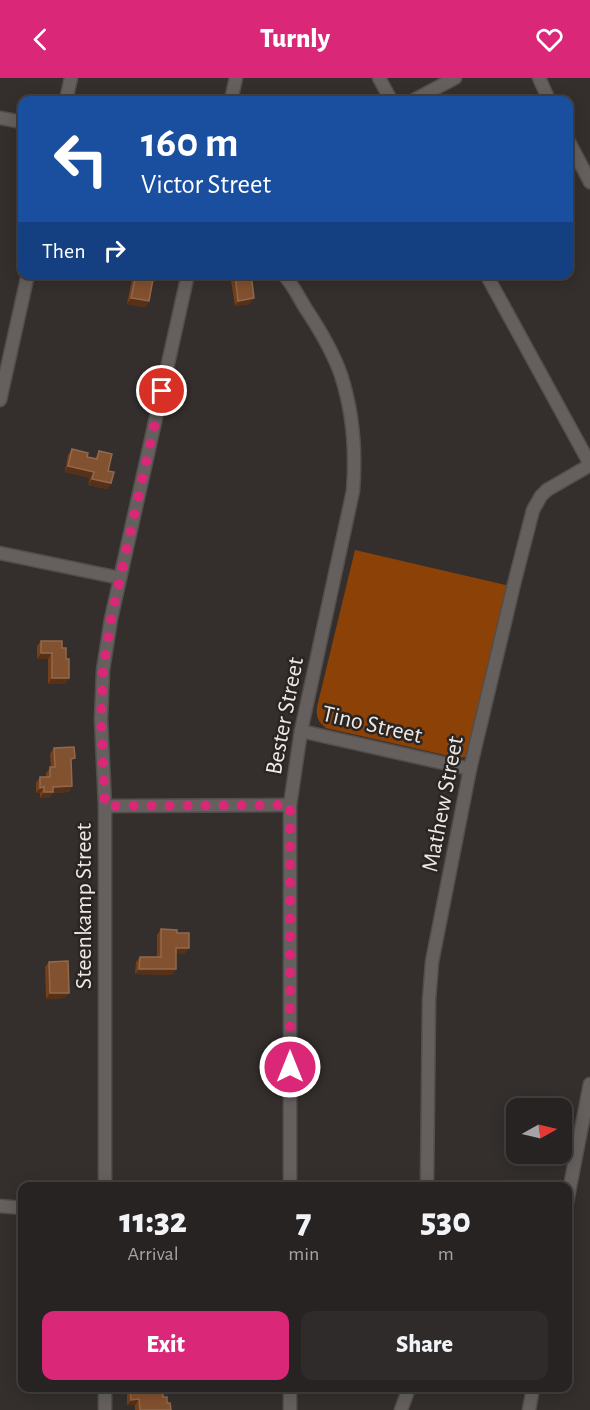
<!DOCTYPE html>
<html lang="en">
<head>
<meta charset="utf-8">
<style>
  :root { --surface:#272322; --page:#2f2b2a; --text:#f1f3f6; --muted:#a4a4a5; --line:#434040; --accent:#db2777 }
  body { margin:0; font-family:"Alegreya Sans",sans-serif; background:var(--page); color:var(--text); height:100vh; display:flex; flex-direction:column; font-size:22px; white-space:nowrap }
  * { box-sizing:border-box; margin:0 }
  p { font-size:20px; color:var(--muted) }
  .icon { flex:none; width:33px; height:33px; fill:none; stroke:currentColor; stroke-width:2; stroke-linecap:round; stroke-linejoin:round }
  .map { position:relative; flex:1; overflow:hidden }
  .panel { position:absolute; left:18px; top:1104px; width:554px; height:210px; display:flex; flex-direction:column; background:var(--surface); border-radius:12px; box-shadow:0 3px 15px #0003,0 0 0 2px var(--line) }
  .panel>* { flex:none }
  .guide { position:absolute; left:18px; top:18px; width:555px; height:183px; border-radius:12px; box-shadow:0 3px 15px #0003,0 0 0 2px var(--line); background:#1a4fa0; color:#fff; overflow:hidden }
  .needle { width:39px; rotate:82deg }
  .controls { position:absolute; left:506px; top:1020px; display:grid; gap:12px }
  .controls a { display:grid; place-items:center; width:66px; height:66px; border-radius:12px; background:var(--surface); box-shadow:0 3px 15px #0003,0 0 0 2px var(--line); font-size:30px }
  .pin { position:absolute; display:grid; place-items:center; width:51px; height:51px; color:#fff; margin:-26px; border:3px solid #fff; border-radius:50%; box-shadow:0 2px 6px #0007 }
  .me { position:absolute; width:66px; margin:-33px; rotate:0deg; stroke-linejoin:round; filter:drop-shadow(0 0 4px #0008) }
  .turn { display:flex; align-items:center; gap:21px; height:126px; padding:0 24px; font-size:27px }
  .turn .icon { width:78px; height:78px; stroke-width:2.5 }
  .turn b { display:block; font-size:42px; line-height:51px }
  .then { display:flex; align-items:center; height:57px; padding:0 24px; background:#0003; gap:12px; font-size:22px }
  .eta { display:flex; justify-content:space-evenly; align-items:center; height:102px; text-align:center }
  .eta b { font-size:36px; font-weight:800; line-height:42px }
  .button { display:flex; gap:12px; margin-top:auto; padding:12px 24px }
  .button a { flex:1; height:69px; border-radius:12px; background:var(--accent); color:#fff; font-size:24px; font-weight:800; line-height:69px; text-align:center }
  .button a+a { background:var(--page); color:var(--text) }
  header { display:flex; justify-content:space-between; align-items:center; height:78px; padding:0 24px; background:var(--accent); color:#fff; font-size:27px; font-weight:800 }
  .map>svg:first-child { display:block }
  .green { fill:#8c4106 }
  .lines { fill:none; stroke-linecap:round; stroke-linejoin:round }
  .minor-casing { stroke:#514e4c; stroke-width:15 }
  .minor { stroke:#65605d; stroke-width:12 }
  .wall { fill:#753f19 }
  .shaded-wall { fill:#563117 }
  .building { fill:#82512f; stroke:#92694c; stroke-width:1.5 }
  .route { stroke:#db2777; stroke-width:10; stroke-dasharray:0 18 }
  .labels { text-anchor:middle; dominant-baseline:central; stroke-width:5; stroke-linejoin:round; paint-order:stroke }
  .street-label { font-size:24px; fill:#ece9e7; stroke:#2a2523 }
</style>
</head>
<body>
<header><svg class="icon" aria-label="back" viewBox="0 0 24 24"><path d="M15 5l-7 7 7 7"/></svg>Turnly<svg class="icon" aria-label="heart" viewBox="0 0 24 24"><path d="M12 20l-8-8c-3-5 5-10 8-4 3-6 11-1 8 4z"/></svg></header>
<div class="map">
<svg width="590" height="1332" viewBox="0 0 590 1332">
  <rect width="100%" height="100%" fill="#342f2d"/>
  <path class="green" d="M355 472 510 508 470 674 466 679 458 680 326 650C318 644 316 639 317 629Z"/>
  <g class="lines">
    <g class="minor-casing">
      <g id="minor">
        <polyline points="379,0 391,22"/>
        <polyline points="539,0 549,22"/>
        <polyline points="66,22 71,0"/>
        <polyline points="231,22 236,0"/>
        <polyline points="414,22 455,0"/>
        <polyline points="0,40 22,44"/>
        <polyline points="568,62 590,104"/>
        <path d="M283 196C293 206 299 220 306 231 320 252 333 274 341 297 353 334 356 375 353 413L301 653 290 727V1108"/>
        <polyline points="486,196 590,386"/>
        <polyline points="0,322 28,196"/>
        <polyline points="0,475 120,500"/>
        <polyline points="301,653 470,691"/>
        <polyline points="105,728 290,727"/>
        <polyline points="105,1108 105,728 101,641 103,592 111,541 188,196"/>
        <polyline points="427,1108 429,922 432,884 470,691 514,506 533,432 541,418 547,412 590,387"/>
        <polyline points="567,1124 590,1006"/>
        <polyline points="0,1128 22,1130"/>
        <polyline points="105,1310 105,1332"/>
        <polyline points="290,1310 290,1332"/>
        <polyline points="401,1332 409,1310"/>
        <polyline points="529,1332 533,1310"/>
      </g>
    </g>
    <use href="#minor" class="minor"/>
  </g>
  <g class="wall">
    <polygon points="133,196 154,196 149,223 145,229 127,226"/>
    <polygon points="230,196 251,196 250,226 235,228"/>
    <polygon points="72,371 87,379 95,381 99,373 108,393 111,405 107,411 88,407 90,400 65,394 68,377"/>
    <polygon points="41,563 62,570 66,581 69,600 65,606 48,606 48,581 37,581 37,568"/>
    <polygon points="54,670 71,685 72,708 69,714 52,715 49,720 40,720 40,715 36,715 36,705 40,699 46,699 46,695 51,689 50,676"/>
    <polygon points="161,851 177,855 185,876 176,875 176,891 172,897 135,896 136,884 140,879 157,879 157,857"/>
    <polygon points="49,884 65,920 46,921 45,889"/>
    <polygon points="130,1310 163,1319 171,1332 135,1332 135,1327 127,1327 127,1316"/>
  </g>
  <g class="shaded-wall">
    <polygon points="131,220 149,223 145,229 127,226"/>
    <polygon points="254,220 250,226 235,228 238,223"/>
    <polygon points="68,388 94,394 90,400 65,394"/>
    <polygon points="92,401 111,405 107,411 88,407"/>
    <polygon points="41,575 52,575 48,581 37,581"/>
    <polygon points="52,600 69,600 65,606 48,606"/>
    <polygon points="72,708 69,714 52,715 49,720 40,720 44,714 53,709"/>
    <polygon points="44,709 40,715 36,715 40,710"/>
    <polygon points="176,870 189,870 185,876 172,875"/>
    <polygon points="139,891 176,891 172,897 135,896"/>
    <polygon points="50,915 69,915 65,920 46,921"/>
    <polygon points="139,1321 135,1327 127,1327 131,1322"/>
  </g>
  <g class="building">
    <polygon points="136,196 154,196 149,223 131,220"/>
    <polygon points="235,196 251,196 254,220 238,223"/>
    <polygon points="72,371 88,375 87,379 97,381 99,373 112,376 108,393 114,394 111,405 92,401 94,394 68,388"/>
    <polygon points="41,563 62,563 62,570 66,570 66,581 69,581 69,600 52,600 52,575 41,575"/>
    <polygon points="74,669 75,680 71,681 72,708 53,709 53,714 44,714 44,709 40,710 40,699 50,699 50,689 55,689 54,670"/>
    <polygon points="161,851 177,852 177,855 189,855 189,870 176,870 176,891 139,891 140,879 161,879"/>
    <polygon points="68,883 69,915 50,915 49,884"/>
    <polygon points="130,1310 163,1310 163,1319 167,1319 167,1325 170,1325 171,1332 140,1332 139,1321 131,1322"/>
  </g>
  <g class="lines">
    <polyline class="route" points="162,313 111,541 103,592 101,641 105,728 290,727 290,989"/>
  </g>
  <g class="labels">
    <g class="street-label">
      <text transform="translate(285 638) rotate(-79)">Bester Street</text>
      <text transform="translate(372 647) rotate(13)">Tino Street</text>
      <text transform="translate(443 726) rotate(-79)">Mathew Street</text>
      <text transform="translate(84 828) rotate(-90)">Steenkamp Street</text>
    </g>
  </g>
</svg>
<div class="controls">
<a><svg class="needle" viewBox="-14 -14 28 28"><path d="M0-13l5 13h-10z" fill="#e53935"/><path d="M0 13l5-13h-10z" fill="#a4a4a5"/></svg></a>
</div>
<div class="pin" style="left:162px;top:313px;background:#d93025"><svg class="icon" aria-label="arrive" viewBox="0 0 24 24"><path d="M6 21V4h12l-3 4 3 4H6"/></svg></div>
<svg class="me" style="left:290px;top:989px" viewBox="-20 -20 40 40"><circle r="17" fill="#db2777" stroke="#fff" stroke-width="3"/><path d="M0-11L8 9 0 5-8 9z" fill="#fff"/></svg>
<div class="guide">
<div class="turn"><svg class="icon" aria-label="left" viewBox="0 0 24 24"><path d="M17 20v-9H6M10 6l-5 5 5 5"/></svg><div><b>160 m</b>Victor Street</div></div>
<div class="then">Then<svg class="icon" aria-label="right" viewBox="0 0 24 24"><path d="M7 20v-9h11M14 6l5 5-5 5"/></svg></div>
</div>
<section class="panel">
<div class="eta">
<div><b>11:32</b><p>Arrival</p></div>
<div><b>7</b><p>min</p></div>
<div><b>530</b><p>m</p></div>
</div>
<div class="button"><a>Exit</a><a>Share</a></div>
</section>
</div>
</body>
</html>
